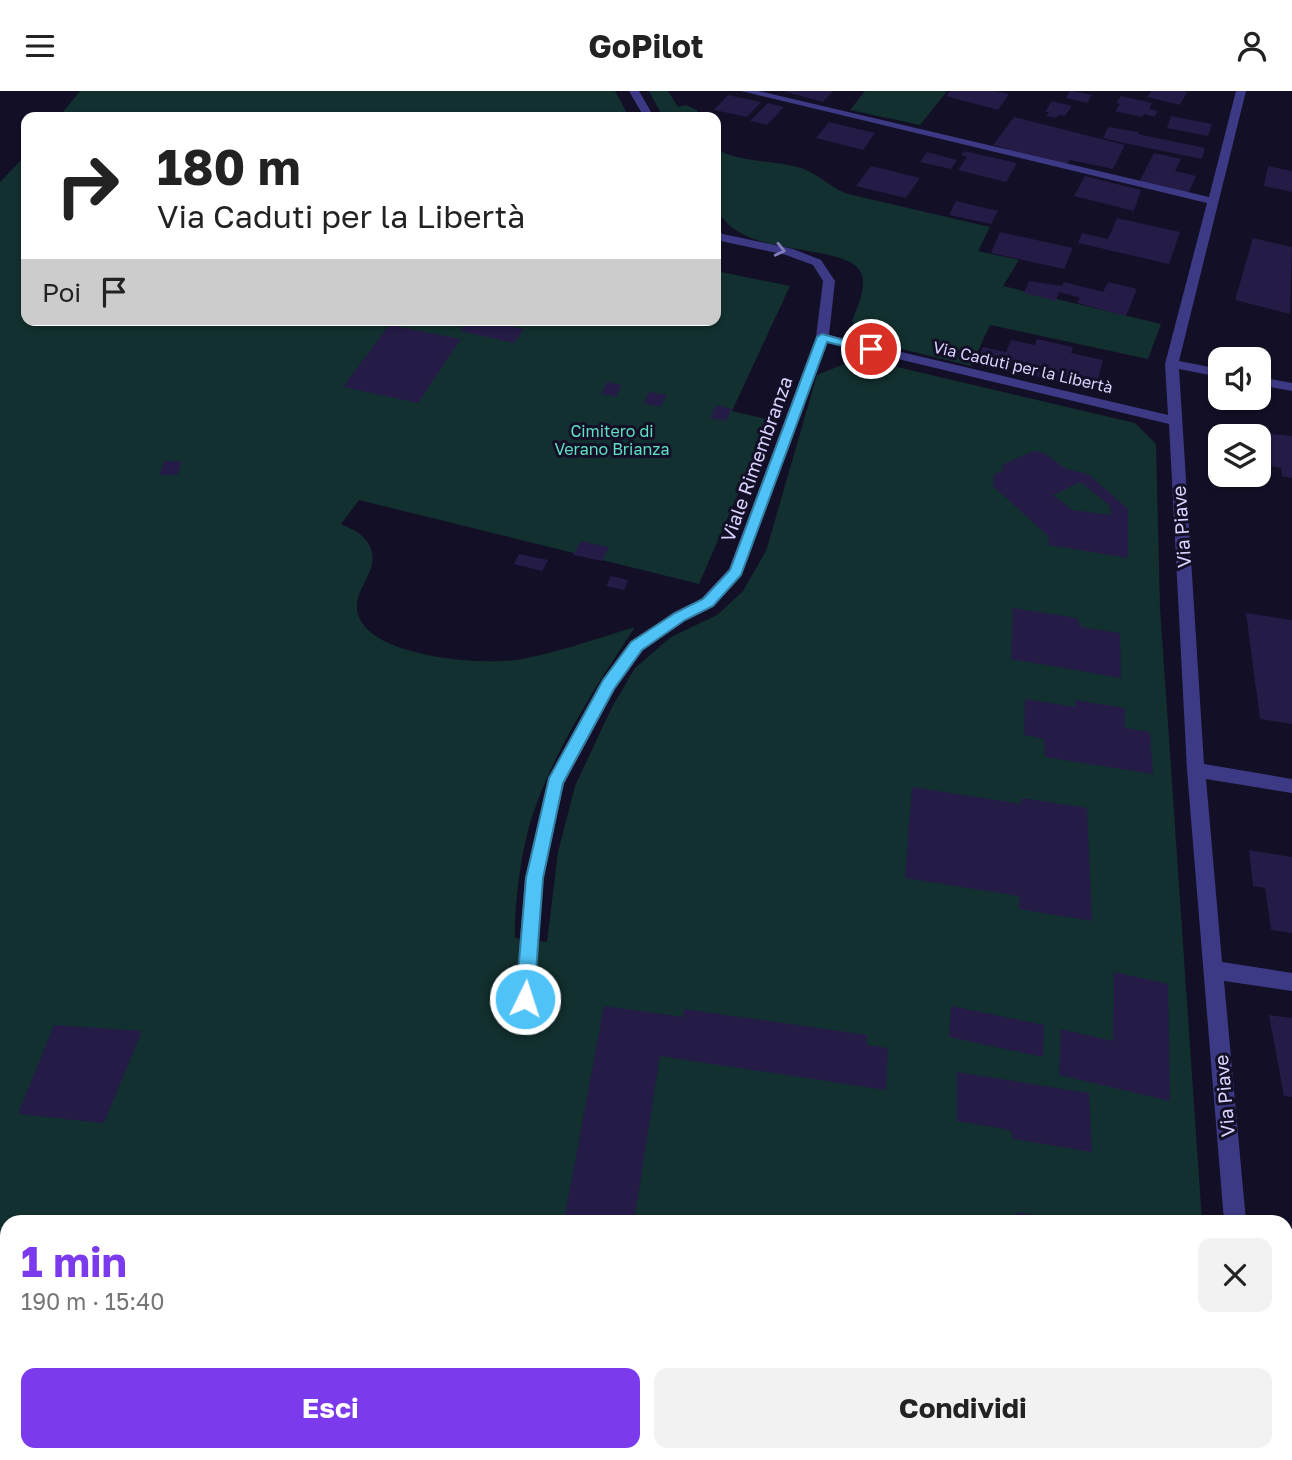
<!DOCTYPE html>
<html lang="it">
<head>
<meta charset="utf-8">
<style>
  :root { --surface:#fff; --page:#f2f2f2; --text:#222; --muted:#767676; --accent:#7c3aed }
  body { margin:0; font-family:"Golos Text",sans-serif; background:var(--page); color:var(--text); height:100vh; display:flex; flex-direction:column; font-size:26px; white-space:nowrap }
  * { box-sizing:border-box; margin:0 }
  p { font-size:23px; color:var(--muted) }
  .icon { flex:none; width:38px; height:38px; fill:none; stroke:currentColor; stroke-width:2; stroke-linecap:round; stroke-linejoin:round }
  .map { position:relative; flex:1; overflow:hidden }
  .details { position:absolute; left:0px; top:1124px; width:1293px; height:247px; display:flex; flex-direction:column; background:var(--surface); border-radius:21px 21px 0 0; box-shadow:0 2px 5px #0004 }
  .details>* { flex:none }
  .guide { position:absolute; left:21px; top:21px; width:700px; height:214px; border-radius:14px; box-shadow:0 2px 5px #0004; background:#fff; color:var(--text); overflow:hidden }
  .fabs { position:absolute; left:1208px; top:256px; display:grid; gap:14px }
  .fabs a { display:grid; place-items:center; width:63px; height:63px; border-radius:14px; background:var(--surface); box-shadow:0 2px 5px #0004; font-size:35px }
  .pin { position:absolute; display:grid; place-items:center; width:60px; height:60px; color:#fff; margin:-30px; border:4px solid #fff; border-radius:50%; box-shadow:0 2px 7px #0007 }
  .me { position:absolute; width:77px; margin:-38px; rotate:4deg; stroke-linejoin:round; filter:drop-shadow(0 0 5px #0008) }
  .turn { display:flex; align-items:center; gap:24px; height:147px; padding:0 21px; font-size:32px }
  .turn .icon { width:91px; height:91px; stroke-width:2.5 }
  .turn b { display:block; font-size:49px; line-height:60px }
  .then { display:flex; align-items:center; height:66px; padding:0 21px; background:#0003; gap:14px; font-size:26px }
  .round { display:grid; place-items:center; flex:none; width:74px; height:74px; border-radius:14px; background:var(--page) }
  .overview { display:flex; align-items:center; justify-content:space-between; height:119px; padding:0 21px }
  h1 { font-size:42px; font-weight:700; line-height:52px; color:var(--accent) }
  .primary-button { display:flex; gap:14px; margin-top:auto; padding:14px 21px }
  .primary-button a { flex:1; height:80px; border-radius:14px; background:var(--accent); color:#fff; font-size:28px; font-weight:700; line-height:80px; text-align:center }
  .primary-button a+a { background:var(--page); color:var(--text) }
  header { display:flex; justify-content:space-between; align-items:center; height:91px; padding:0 21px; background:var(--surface); font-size:32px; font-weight:700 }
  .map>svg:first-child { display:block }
  .green { fill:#12302f }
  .building { fill:#241b47; fill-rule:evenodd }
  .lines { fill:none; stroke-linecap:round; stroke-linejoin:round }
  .street { fill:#3d3a85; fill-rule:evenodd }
  .oneway { stroke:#837fbc }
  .route { fill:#4fc3f7; stroke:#337fa1; stroke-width:2 }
  .labels { text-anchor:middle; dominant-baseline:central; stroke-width:6; stroke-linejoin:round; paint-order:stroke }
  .far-street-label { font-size:16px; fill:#d9d4ff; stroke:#130f26 }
  .far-park-label { font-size:16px; fill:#5fe0c0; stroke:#130f26 }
  .street-label { font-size:19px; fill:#d9d4ff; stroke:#130f26 }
</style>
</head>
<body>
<header><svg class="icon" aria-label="menu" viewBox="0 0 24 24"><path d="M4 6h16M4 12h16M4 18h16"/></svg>GoPilot<svg class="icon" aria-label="person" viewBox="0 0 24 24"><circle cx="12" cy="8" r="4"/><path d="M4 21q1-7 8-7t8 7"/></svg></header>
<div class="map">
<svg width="1292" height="1369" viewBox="0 0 1292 1369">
  <rect width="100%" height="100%" fill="#130f26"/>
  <g class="green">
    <polygon points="80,0 615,0 629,26 59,26"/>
    <polygon points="649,0 668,0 678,16 686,14 697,19 699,26 663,26"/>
    <polygon points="865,0 947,0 920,34 850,19"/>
    <path d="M716 58C743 73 775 68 804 78 819 84 831 97 848 103L990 136 978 160 1019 169 1003 195 1161 233 1148 268 990 234 971 275 869 250 852 230C857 217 866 198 862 184 851 149 739 171 717 117 712 105 716 73 716 58Z"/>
    <path d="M26 64V229H716V180L790 195 732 320 770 329 699 493 359 409 341 433C347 436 355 439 360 443 394 474 347 496 359 526 375 567 485 575 522 568 560 561 598 547 635 536 597 594 557 654 534 720 522 752 514 814 515 847L547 851 558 761 575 695 612 616 635 577 671 546 717 524 743 500 766 460 817 284 859 267 1135 332 1156 353 1160 516 1202 1130H7V1363H1218V1369H0V91Z"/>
  </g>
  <g class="building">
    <polygon points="783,0 833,0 823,11"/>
    <polygon points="950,0 996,0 1009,3 998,19 946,5"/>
    <polygon points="1070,0 1073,0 1092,4 1087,12 1066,7"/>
    <polygon points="1151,0 1184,0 1187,1 1180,14 1147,6"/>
    <polygon points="728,4 761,11 747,26 714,19"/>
    <polygon points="1121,5 1152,12 1149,18 1158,20 1154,26 1144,23 1142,26 1115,20 1120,13 1116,12"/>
    <polygon points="1052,10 1072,15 1065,25 1059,24 1056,27 1046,25 1049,21 1045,21"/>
    <polygon points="768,12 784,16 767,34 750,30"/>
    <polygon points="1171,25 1212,33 1208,45 1167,37"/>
    <polygon points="1014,26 1125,54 1113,78 1070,69 1066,75 1006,61 1008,58 993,54"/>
    <polygon points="829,31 875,42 863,59 816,47"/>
    <polygon points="1108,36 1138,41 1138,43 1205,57 1202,68 1129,53 1103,47"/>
    <polygon points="964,60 1017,72 1006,91 958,79 967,66 961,64"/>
    <polygon points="927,61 957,69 951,78 920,71"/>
    <polygon points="1154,62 1181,68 1175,80 1196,85 1188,103 1139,91"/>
    <polygon points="871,75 920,87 906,107 856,95"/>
    <polygon points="1268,75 1292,80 1292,101 1264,95"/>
    <polygon points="1085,85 1141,99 1134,120 1074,105"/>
    <polygon points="956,110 998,120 991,133 949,124"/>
    <polygon points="1117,127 1180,141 1169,173 1078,152 1082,142 1108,148"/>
    <polygon points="1000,141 1073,157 1064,178 991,162"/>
    <polygon points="1253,147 1292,156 1290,223 1235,209"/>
    <polygon points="1029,190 1062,195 1064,191 1103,201 1108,191 1137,198 1126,225 1077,212 1080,207 1059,201 1056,210 1024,202"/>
    <polygon points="468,229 497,229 495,232 524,238 514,252 460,240"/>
    <polygon points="389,234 461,248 418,312 343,296"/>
    <polygon points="1037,248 1073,256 1071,262 1103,269 1095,299 1034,285 1035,281 978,268 983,256 1006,261 1011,249 1035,254"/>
    <polygon points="607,291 622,294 616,306 601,303"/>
    <polygon points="649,301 667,304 660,316 643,312"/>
    <polygon points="716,314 732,318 726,330 710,327"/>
    <polygon points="1263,342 1292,345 1292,387 1282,385 1281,377 1268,375"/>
    <path d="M1033 360 1044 362 1066 378 1088 383 1128 418V467L1048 454 1049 446 993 395 994 384 1003 379 1002 374ZM1081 391 1110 415 1111 424 1072 419 1053 404Z"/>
    <polygon points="164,370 182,370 178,384 160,384"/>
    <polygon points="581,450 609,456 602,470 573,464"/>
    <polygon points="519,463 548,469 542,480 514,473"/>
    <polygon points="611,485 628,489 624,499 606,495"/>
    <polygon points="1013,517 1077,527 1081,536 1120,542 1121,587 1011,568"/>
    <polygon points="1246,522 1292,529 1292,633 1260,628"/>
    <polygon points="1025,608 1075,616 1075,609 1125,617 1125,637 1150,641 1153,683 1045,666 1044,648 1024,644"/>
    <polygon points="912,696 1021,713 1022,707 1087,717 1092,830 1019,818 1019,805 905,787"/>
    <polygon points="1249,759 1292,766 1292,842 1271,839 1265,797 1253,795"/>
    <polygon points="1114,881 1168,893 1170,1010 1059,984 1061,938 1113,950"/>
    <polygon points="604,915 683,926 684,918 867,944 867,954 888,957 886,999 660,965 634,1130 564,1130"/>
    <polygon points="951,915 1044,934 1043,966 949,946"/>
    <polygon points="1269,924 1292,927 1292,1006 1284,1005"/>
    <polygon points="54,934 142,940 104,1032 18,1023"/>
    <polygon points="957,981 1089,1002 1092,1061 1013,1048 1010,1039 957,1030"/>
    <polygon points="1016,1121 1067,1129 1067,1130 1016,1130"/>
    <polygon points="1020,1363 1137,1363 1137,1369 1021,1369"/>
  </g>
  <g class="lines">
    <g class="street">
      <polygon points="629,0 639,0 654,26 644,26"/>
      <polygon points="741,0 759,0 1209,106 1236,0 1246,0 1179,270 1220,278 1220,286 1179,278 1204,673 1292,688 1292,702 1206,688 1222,871 1292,882 1292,900 1224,890 1246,1130 1224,1130 1187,679 1169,333 827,251 741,485 713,516 686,529 643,559 615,598 564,693 543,787 535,908 532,915 525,917 518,915 515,908 525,787 549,687 603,588 631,551 674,521 701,508 729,478 816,246 823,190 813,174 786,164 716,149 716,139 723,143 793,158 821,169 835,190 829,244 1168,324 1165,273 1207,112"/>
      <polygon points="1258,286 1292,292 1292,300 1258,294"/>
      <rect x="1244" y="1363" width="24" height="6"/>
    </g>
  </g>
  <defs><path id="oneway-chevron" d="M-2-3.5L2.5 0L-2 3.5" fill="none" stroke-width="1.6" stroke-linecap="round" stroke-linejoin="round" transform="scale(1.75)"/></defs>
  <use class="oneway" href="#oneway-chevron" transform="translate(780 159) rotate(13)"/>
  <polygon class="route" points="822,243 877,258 871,262 827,251 741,484 713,515 685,529 642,559 614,598 563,692 543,787 534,908 532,914 525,916 519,914 516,908 526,787 549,687 603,589 631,551 675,522 703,508 730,479 817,246"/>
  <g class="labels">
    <g class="far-street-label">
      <text transform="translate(1023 276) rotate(13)">Via Caduti per la Libertà</text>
    </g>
    <g class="far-park-label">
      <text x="612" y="340">Cimitero di<tspan x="612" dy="18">Verano Brianza</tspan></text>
    </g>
    <g class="street-label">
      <text transform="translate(756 368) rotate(-70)">Viale Rimembranza</text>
      <text transform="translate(1181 436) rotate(-94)">Via Piave</text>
      <text transform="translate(1224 1005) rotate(-95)">Via Piave</text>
    </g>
  </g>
</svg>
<div class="fabs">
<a><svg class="icon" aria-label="sound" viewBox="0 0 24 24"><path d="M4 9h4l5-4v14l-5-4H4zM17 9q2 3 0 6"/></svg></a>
<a><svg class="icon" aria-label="layers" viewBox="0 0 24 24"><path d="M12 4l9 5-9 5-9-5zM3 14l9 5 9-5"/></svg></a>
</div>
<div class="pin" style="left:871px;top:258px;background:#d93025"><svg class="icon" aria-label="arrive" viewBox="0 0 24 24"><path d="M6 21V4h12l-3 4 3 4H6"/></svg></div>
<svg class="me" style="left:525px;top:908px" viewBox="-20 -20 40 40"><circle r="17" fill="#4fc3f7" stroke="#fff" stroke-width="3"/><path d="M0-11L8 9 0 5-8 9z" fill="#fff"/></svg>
<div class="guide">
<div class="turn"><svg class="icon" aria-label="right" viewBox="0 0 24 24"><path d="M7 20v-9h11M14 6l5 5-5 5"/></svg><div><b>180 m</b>Via Caduti per la Libertà</div></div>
<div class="then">Poi<svg class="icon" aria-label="arrive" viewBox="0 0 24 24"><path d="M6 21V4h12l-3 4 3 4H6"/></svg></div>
</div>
<section class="details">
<div class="overview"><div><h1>1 min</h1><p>190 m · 15:40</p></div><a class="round"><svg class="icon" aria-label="close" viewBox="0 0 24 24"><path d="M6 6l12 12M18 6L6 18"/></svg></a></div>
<div class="primary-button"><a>Esci</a><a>Condividi</a></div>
</section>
</div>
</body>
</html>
